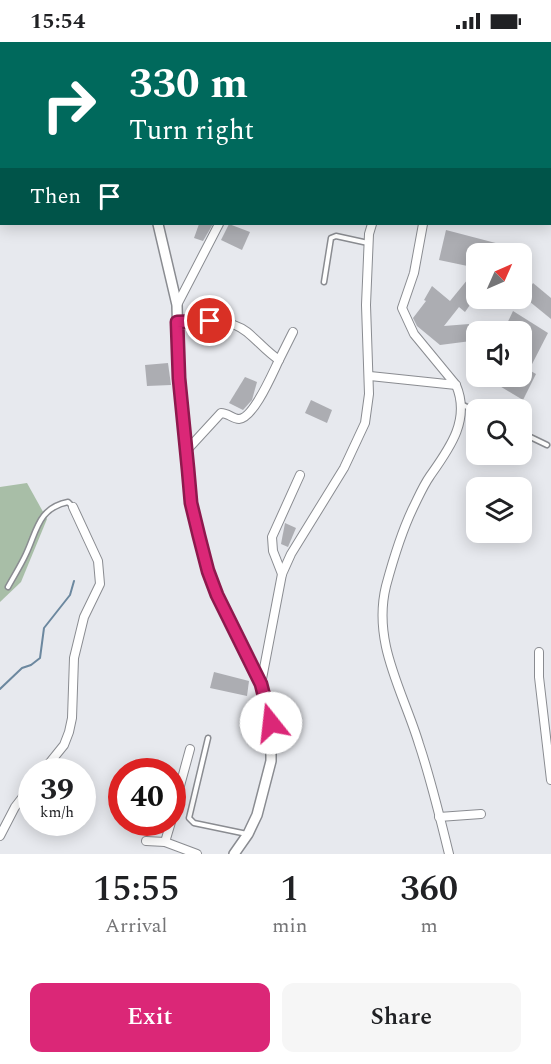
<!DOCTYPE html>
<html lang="en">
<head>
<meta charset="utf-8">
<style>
  :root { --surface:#fff; --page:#f6f6f6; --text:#202124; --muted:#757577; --accent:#db2777 }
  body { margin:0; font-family:Spectral,serif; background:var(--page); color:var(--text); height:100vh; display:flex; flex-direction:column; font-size:22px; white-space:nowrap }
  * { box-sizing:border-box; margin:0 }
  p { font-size:20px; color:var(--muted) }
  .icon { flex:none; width:33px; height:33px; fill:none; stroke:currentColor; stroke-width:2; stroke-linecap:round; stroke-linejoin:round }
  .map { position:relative; height:812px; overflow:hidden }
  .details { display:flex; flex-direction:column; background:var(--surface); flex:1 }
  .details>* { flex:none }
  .guide { position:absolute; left:0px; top:0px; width:552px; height:183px; box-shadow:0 3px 15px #0003; background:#00695c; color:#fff; overflow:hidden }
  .needle { width:39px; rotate:45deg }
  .tools { position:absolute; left:466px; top:201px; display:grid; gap:12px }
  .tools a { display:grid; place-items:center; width:66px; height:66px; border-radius:12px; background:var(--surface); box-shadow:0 3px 15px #0003; font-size:30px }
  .speed { position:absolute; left:18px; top:716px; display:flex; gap:12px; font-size:30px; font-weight:700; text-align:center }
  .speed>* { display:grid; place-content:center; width:78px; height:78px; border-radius:50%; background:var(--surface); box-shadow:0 3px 15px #0003; line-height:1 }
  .speed small { font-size:15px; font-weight:400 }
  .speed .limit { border:9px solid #d22; background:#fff; color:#111 }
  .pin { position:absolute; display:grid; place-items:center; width:51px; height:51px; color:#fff; margin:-26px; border:3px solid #fff; border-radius:50%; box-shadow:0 2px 6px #0007 }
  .me { position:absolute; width:66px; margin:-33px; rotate:344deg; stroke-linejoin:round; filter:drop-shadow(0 0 4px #0008) }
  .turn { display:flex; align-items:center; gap:21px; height:126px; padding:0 30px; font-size:27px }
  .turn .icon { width:78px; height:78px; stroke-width:2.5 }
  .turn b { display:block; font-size:42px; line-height:51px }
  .then { display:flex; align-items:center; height:57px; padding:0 30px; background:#0003; gap:12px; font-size:22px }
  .eta { display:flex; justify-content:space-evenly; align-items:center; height:102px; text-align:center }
  .eta b { font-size:36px; font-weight:600; line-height:42px }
  .cta { display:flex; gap:12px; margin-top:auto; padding:12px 30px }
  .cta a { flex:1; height:69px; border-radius:12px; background:var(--accent); color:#fff; font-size:24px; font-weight:600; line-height:69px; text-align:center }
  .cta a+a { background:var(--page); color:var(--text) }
  .status { display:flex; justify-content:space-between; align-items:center; height:42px; padding:0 30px; background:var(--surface); direction:ltr }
  .status svg { height:16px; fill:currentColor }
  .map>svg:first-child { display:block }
  .green { fill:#a8bea7 }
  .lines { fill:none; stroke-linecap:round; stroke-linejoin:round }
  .stream { stroke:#6c889f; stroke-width:2 }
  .building { fill:#acadb2 }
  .service-casing { stroke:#8a8c91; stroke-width:7 }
  .minor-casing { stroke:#8a8c91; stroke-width:10 }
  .tertiary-casing { stroke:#8a8c91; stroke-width:12 }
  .service { stroke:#fff; stroke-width:4 }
  .minor { stroke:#fff; stroke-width:8 }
  .tertiary { stroke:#fff; stroke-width:9 }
  .route-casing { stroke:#8e194d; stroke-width:15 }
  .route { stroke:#db2777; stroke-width:10 }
</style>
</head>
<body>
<div class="status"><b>15:54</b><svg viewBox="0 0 49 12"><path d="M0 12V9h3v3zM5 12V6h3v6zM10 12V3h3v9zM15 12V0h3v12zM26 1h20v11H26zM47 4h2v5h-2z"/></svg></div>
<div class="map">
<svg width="551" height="812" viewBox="0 0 551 812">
  <rect width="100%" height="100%" fill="#e7e9ee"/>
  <polygon class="green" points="27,441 47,477 21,540 0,560 0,445"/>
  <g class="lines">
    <polyline class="stream" points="0,647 22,626 31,623 40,616 44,586 70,553 74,539"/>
  </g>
  <g class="building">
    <polygon points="199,182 213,182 203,199 194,196"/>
    <polygon points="229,182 250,190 242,208 221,198"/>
    <polygon points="446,188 511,205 510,212 477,212 477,253 465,270 459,265 444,284 469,282 471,299 440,303 417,284 413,276 426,259 424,258 432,244 450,259 477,226 439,218"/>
    <polygon points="533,241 551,256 551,277 524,255"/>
    <polygon points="513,269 548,291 529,328 536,332 523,358 483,334 522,334 522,290 503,290"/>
    <polygon points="168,321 171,343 147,344 145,323"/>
    <polygon points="245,335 257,340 252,358 243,368 229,361"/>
    <polygon points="311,358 332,368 327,381 305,371"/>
    <polygon points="285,481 296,486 288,505 281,502"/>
    <polygon points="214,630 249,639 247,654 210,646"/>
  </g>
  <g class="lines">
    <g class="service-casing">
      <g id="service">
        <polyline points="324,240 331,196 336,194 368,201"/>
        <polyline points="461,362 477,370"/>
        <polyline points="522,391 547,403"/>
        <path d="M8 545C14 534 21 523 26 512 37 489 38 466 68 460L72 464"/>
        <polyline points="208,696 189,776 194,781 247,792"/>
      </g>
    </g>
    <g class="minor-casing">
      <g id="minor">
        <polyline points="24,0 25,2"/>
        <polyline points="299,0 300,2"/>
        <polyline points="409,0 409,2"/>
        <polyline points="165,2 166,0"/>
        <polyline points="235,2 236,0"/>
        <polyline points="319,2 320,0"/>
        <polyline points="374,2 374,0"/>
        <polyline points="550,158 551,157"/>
        <path d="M423 182 414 231 402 266 414 292 456 343C471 378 449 407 430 434 423 444 418 456 413 466 401 491 393 518 386 544 372 601 403 649 419 702 431 738 440 775 449 812"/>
        <polyline points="177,263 219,182"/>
        <path d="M177 280C200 279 228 275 247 290 258 299 267 310 279 318L293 290"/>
        <polyline points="370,334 456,343"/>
        <path d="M187 408 221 371C228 371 233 377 239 377 254 376 273 330 279 318"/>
        <polyline points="282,532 273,509 272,495 300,433"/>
        <polyline points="539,610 539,635 551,738"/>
        <polyline points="261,642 282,532 291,512 344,426 365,381 369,352 366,263 369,192 372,182"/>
        <polyline points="43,729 64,703 69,690 72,676 74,616 84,575 100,542 98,519 73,465"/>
        <polyline points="172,773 190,707"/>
        <polyline points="439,775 481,772"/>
        <polyline points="0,794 15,765 32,743"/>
        <polyline points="146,799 165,800 197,812"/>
        <polyline points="165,800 171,780"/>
      </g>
    </g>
    <g class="tertiary-casing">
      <g id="tertiary">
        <polyline points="149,0 150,2"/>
        <polyline points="158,182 177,263 179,336 188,427 191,461 199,494 208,529 217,553 261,642 271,681 271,719 257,773 248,792 234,812"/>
      </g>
    </g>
    <use href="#service" class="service"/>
    <use href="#minor" class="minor"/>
    <use href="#tertiary" class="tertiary"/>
  </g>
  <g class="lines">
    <g class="route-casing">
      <polyline id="route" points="210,279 177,280 179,336 188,427 191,461 199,494 208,529 217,553 261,642 271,681"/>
    </g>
    <use href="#route" class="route"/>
  </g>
</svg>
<div class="tools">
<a><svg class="needle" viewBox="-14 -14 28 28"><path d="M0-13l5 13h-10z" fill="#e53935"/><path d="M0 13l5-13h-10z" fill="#757577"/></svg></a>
<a><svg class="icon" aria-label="sound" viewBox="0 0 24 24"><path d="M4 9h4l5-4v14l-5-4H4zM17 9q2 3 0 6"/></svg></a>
<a><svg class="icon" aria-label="search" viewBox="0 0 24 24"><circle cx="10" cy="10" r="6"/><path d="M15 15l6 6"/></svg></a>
<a><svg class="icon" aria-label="layers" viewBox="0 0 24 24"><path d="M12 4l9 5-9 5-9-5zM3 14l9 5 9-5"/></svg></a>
</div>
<div class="speed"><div>39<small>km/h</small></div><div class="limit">40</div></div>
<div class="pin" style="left:210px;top:279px;background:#d93025"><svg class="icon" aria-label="arrive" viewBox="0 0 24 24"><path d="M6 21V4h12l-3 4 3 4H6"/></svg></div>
<svg class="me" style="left:271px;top:681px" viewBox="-20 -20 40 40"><circle r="19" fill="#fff"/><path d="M0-13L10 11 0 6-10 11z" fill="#db2777"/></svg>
<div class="guide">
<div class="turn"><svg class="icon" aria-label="right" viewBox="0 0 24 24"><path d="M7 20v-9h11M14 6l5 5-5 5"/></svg><div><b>330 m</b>Turn right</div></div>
<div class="then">Then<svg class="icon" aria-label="arrive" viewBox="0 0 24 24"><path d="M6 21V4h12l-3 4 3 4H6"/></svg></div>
</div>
</div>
<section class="details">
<div class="eta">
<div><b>15:55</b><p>Arrival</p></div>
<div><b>1</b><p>min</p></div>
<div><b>360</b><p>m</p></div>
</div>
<div class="cta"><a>Exit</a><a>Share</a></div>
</section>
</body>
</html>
